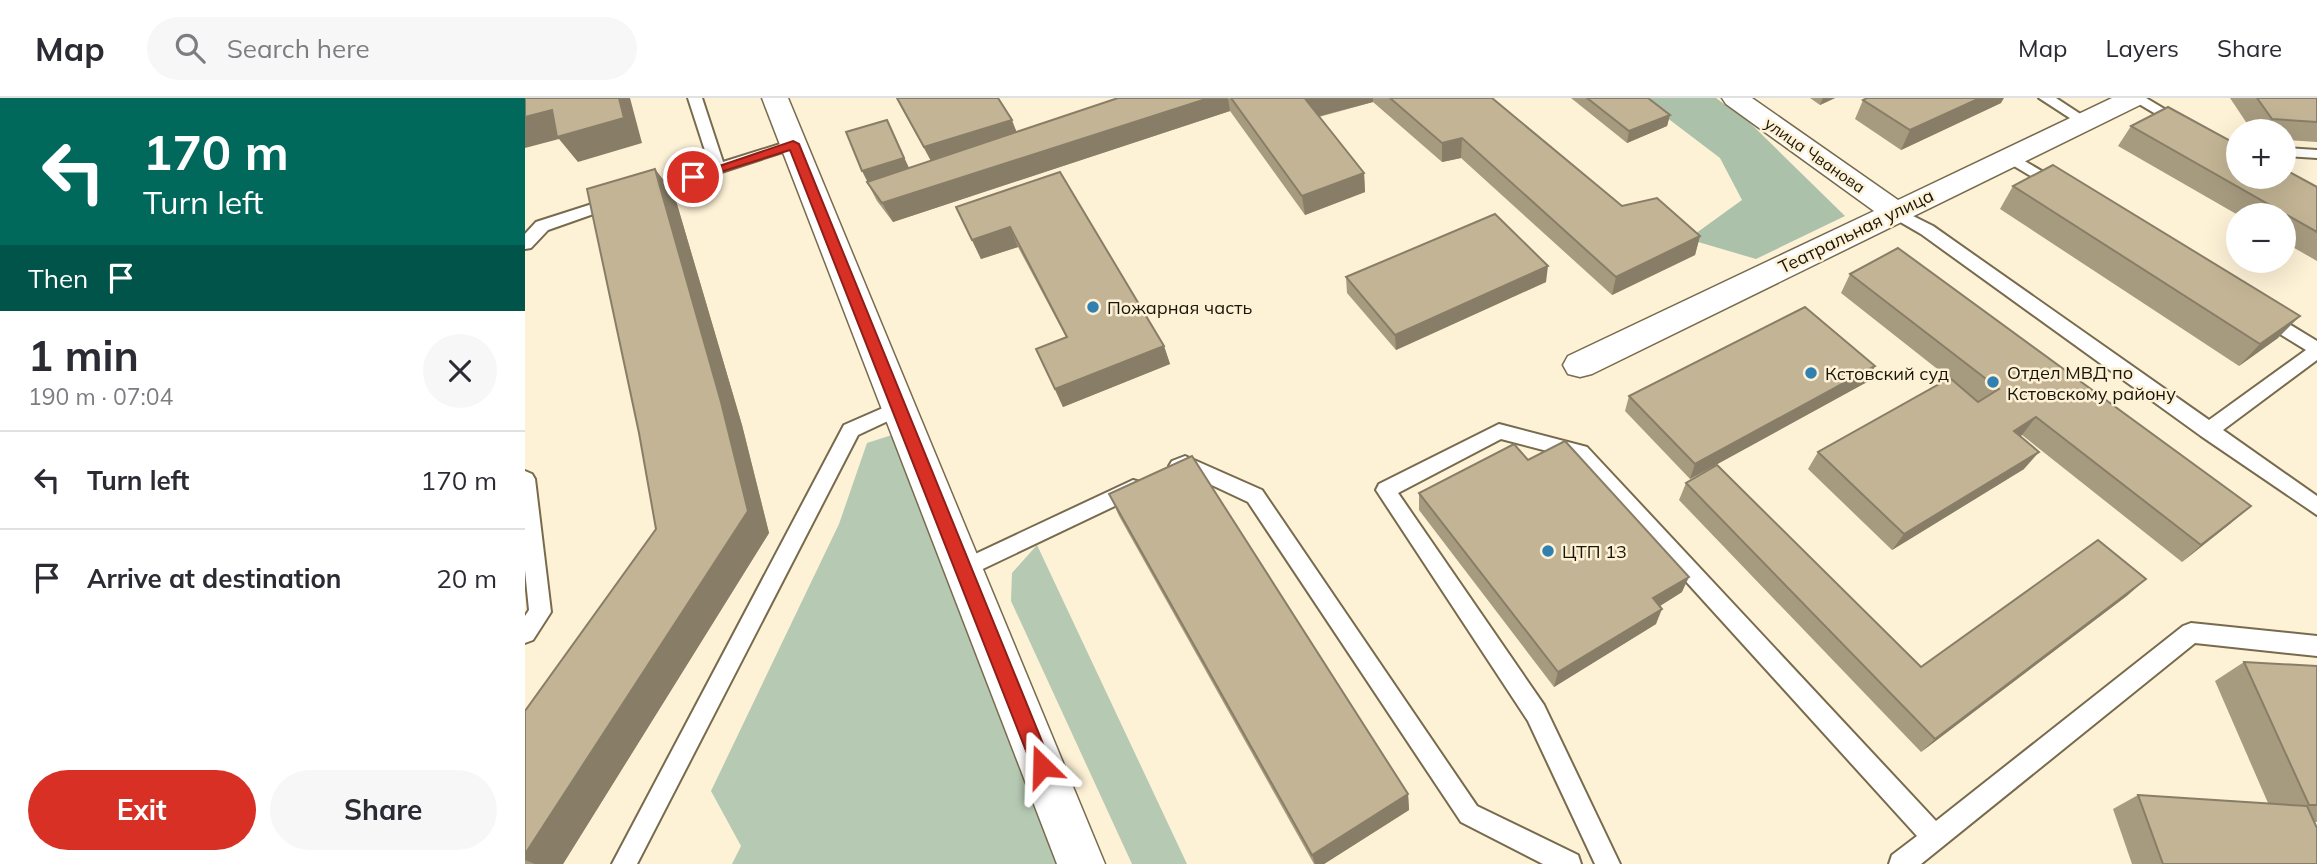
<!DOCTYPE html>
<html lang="en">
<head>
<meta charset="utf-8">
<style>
  :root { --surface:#fff; --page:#f7f7f7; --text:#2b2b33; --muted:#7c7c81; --line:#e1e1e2; --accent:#d93025 }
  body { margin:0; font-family:Mulish,sans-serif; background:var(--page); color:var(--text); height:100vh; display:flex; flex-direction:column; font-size:26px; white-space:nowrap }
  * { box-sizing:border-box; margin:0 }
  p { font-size:23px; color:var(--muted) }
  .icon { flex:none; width:38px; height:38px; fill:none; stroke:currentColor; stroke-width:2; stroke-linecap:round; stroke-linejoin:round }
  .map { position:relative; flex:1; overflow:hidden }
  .side { display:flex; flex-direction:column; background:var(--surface); width:525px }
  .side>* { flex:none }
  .guide { background:#00695c; color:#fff; overflow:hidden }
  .tools { position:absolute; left:1701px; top:21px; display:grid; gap:14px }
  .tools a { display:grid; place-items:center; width:70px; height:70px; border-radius:50%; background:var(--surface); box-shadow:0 7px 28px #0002; font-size:35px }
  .pin { position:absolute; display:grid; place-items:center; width:60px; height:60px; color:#fff; margin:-30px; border:4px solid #fff; border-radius:50%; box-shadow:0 2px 7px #0007 }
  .me { position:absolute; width:77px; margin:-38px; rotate:338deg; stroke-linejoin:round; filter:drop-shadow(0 0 5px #0008) }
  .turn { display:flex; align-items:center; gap:24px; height:147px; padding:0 28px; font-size:32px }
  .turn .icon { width:91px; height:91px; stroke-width:2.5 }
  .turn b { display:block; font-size:49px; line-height:60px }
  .then { display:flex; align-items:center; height:66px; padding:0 28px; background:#0003; gap:14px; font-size:26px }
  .round { display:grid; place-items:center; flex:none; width:74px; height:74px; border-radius:37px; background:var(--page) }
  .overview { display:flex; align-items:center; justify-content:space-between; height:119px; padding:0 28px }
  h1 { font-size:42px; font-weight:700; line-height:52px }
  .cta { display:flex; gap:14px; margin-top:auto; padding:14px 28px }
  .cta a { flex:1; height:80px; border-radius:42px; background:var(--accent); color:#fff; font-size:28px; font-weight:700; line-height:80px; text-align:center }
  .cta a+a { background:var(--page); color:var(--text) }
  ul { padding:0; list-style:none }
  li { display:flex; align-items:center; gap:21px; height:98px; padding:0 28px; border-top:2px solid var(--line) }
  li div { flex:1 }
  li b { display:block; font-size:26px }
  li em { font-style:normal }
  header { display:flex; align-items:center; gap:42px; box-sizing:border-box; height:98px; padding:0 35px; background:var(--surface); border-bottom:2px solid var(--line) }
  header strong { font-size:33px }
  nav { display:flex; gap:38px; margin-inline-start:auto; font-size:24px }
  .search { width:490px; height:63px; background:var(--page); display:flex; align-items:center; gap:18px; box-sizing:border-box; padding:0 24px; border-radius:38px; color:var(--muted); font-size:26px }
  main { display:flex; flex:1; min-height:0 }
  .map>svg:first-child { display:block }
  .green { fill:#b6cab3 }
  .forest { fill:#abc1a9 }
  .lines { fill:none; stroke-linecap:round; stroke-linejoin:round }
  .service-casing { stroke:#786b4d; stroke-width:4 }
  .minor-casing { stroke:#786b4d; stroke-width:3 }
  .service { fill:#fff; fill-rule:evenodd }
  .minor { fill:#fff; fill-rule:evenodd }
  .wall { fill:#a79b7f }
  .shaded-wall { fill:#887e68 }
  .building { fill:#c2b494; stroke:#887e68; stroke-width:2 }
  .route { fill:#d93025; stroke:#8d1f18; stroke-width:2 }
  .poi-dot { fill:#3081b2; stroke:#fdf1d6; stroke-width:2.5 }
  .labels { text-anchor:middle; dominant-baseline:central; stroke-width:5; stroke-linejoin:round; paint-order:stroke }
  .far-street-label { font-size:16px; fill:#1b160a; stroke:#fdf1d6 }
  .street-label { font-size:18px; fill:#1b160a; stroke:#fdf1d6 }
  .poi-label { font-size:18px; fill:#1b160a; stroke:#fdf1d6; text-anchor:start }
</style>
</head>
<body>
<header>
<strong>Map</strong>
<div class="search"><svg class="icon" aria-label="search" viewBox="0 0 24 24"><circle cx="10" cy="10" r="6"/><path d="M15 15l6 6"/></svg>Search here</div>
<nav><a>Map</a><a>Layers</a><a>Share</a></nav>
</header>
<main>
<section class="side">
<div class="guide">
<div class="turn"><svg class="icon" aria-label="left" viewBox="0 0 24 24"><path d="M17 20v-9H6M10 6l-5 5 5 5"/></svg><div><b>170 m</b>Turn left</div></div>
<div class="then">Then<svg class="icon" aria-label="arrive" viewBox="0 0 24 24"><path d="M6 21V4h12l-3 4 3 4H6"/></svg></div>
</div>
<div class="overview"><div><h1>1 min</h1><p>190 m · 07:04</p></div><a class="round"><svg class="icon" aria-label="close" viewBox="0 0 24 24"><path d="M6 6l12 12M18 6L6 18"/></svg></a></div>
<ul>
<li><svg class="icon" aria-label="left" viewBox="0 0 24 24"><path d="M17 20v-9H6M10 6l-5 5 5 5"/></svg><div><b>Turn left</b></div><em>170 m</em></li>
<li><svg class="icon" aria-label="arrive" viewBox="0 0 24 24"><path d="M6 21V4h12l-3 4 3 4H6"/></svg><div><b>Arrive at destination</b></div><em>20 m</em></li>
</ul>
<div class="cta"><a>Exit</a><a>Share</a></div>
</section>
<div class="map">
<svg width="1792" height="766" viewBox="0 0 1792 766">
  <rect width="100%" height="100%" fill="#fdf1d6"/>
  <g class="green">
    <polygon points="370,336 535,766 207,766 216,748 186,693 314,426 342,345"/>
    <polygon points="512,447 662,766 607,766 486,503 487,475"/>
  </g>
  <polygon class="forest" points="1116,0 1191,0 1225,25 1320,118 1231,161 1163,141 1217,102 1195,60"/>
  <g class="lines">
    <g class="service-casing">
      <g id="service">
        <polygon points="163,0 177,0 198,64 268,42 275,46 273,49 123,98 113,98 110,95 113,92 185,68"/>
        <polygon points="1514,0 1531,0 1566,23 1559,27 1554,26"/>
        <polygon points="1604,0 1621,0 1663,25 1661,28 1651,28"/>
        <polygon points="1759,50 1792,52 1792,60 1759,58"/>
        <polygon points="1484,54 1539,86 1542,89 1534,94 1529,92 1479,62 1477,59 1479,56"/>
        <polygon points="89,99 94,101 97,104 94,107 23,132 6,150 0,151 0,136 11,124"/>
        <polygon points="1370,109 1408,128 1684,322 1781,252 1734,223 1732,219 1734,215 1746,215 1792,243 1792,262 1698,332 1792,398 1792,417 1676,338 1396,136 1365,118 1362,114 1365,110"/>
        <polygon points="374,303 380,305 383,310 380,315 333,337 112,766 87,766 319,327"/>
        <polygon points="974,326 1062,349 1411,723 1658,528 1666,525 1792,538 1792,558 1670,545 1396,766 1364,766 1367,757 1392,738 1049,360 976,341 873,395 1019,607 1095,766 1070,766 1003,623 851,392 854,386"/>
        <polygon points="660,358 737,392 952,708 1053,757 1056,766 1018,766 936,724 723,404 659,374 647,373 644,368 647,363"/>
        <polygon points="0,373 7,376 10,381 26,514 8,542 0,545 0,518 4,512 0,472"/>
        <polygon points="608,382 615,384 618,390 615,396 445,477 438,480 431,477 428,471 431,465"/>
      </g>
    </g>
    <g class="minor-casing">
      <g id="minor">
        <polygon points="237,0 263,0 580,766 532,766"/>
        <polygon points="1197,0 1227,0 1373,102 1587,0 1621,0 1617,6 1067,276 1055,279 1043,276 1038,267 1043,258 1349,113 1201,6"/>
      </g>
    </g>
    <use href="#service" class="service"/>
    <use href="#minor" class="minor"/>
  </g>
  <g class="wall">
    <polygon points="371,0 473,0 492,34 593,0 967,0 1097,108 1175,138 1170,157 1087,197 936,60 917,64 848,4 794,19 839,75 840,94 780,117 705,13 368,124 352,103 342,84 406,63"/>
    <polygon points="1046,0 1123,0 1145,17 1142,28 1102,45"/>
    <polygon points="1285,0 1310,0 1295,7"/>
    <polygon points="1705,0 1792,0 1792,44 1759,42 1759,33 1727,33"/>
    <polygon points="1338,2 1476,5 1376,52 1330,21"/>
    <polygon points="1606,28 1792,89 1792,163 1759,144 1759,117 1713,117 1593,48"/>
    <polygon points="130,71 149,96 217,327 244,435 38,766 0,766 0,613 131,431"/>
    <polygon points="535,74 639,248 645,266 538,309 511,251 541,239 493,149 456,161 431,109"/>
    <polygon points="1488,88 1753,240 1714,268 1475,111"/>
    <polygon points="1325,176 1706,425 1657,464 1497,337 1495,338 1499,371 1367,452 1283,371 1293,354 1425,281 1316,195"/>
    <polygon points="821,179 1021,184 871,252 822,195"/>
    <polygon points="1342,284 1165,381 1100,313 1104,298"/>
    <polygon points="1003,362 1157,494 1135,508 1131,526 1029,589 894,412 894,395"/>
    <polygon points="1161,385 1396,569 1603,497 1396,654 1154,402"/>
    <polygon points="584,396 883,696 884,712 799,766 789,766 594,418"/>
    <polygon points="1719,564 1792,568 1792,724 1789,724 1792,766 1607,766 1588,711 1613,697 1743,705 1690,583"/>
  </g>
  <g class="shaded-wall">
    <polygon points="94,0 105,0 117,45 53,64 34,41 0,50 0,19 27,12"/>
    <polygon points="684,0 703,0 705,13 368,124 357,105"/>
    <polygon points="790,0 848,0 848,4 783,21 781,2"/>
    <polygon points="1298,0 1310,0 1295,7"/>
    <polygon points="1455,0 1479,0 1476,5 1376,52 1385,32"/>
    <polygon points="1145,17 1142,28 1102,45 1104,33"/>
    <polygon points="362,22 385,72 343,85 337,73"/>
    <polygon points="487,22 493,38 407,65 399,49"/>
    <polygon points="937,40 936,60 917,64 917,45"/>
    <polygon points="130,71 149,96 217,327 244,435 38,766 10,766 0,762 0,756 223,413"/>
    <polygon points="839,75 840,94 780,117 777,98"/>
    <polygon points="485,129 493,149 456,161 447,142"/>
    <polygon points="1175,138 1170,157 1087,197 1091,179"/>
    <polygon points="1023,168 1021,184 871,252 870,237"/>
    <polygon points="1775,218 1753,240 1714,268 1735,246"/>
    <polygon points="639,248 645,266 538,309 530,291"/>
    <polygon points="1350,268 1342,284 1165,381 1170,366"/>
    <polygon points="1511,319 1497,337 1476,351 1489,333"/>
    <polygon points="1514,354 1499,371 1367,452 1379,436"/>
    <polygon points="1726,408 1706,425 1657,464 1676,447"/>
    <polygon points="1164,479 1157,494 1122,516 1128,500"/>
    <polygon points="1621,481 1603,497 1396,654 1410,641"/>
    <polygon points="1137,511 1131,526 1029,589 1033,574"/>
    <polygon points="883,696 884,712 799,766 790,766 787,757"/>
  </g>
  <g class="building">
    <polygon points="0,0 94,0 99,20 32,39 27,12 0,19"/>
    <polygon points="372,0 473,0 487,22 399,49"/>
    <polygon points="593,0 684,0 357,105 342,84"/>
    <polygon points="706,0 790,0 781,2 839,75 777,98"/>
    <polygon points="865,0 967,0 1097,108 1132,100 1175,138 1091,179 937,40 917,45"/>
    <polygon points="1062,0 1123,0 1145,17 1104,33"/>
    <polygon points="1342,0 1455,0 1385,32 1338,2"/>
    <polygon points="1732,0 1792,0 1792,24 1747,21"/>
    <polygon points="1643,9 1713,47 1713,79 1759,79 1759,71 1792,89 1792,134 1606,28"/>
    <polygon points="362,22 379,60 337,73 321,34"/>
    <polygon points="1528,67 1775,218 1735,246 1488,88"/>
    <polygon points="130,71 196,304 223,413 0,756 0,613 131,431 114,335 62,91"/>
    <polygon points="535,74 639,248 530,291 511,251 542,239 485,129 447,142 431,109"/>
    <polygon points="970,116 1023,168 870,237 821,179"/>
    <polygon points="1373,150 1726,408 1676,447 1511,319 1489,333 1514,354 1379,436 1293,354 1425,280 1453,304 1474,291 1325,176"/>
    <polygon points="1280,209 1350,268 1170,366 1104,298"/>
    <polygon points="1040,343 1164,479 1128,500 1137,511 1033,574 894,395 989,346 1003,362"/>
    <polygon points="667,358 883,696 787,757 584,396"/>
    <polygon points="1192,367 1396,569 1573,442 1621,481 1410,641 1161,385"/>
    <polygon points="1719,564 1792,568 1792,707 1784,707"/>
    <polygon points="1613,697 1782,708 1792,730 1792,766 1638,766"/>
  </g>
  <polygon class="route" points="268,43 274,46 527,668 524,674 517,677 510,674 507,668 265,52 173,81 164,81 162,79"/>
  <g class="poi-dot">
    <circle cx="568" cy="209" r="7"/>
    <circle cx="1286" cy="275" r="7"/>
    <circle cx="1468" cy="284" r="7"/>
    <circle cx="1023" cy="453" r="7"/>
  </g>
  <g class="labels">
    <g class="far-street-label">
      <text transform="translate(1290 57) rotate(35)">улица Чванова</text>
    </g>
    <g class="street-label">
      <text transform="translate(1331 133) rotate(-26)">Театральная улица</text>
    </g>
    <g class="poi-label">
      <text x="582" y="209">Пожарная часть</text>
      <text x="1482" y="274">Отдел МВД по<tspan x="1482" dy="21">Кстовскому району</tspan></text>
      <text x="1300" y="275">Кстовский суд</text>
      <text x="1037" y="453">ЦТП 13</text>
    </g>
  </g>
</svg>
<div class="tools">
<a>+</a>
<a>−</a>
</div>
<div class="pin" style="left:168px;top:79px;background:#d93025"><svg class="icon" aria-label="arrive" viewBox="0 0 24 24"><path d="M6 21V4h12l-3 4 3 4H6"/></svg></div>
<svg class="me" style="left:517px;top:668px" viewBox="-20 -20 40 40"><path d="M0-17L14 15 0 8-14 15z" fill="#d93025" stroke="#fff" stroke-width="4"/></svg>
</div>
</main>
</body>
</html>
